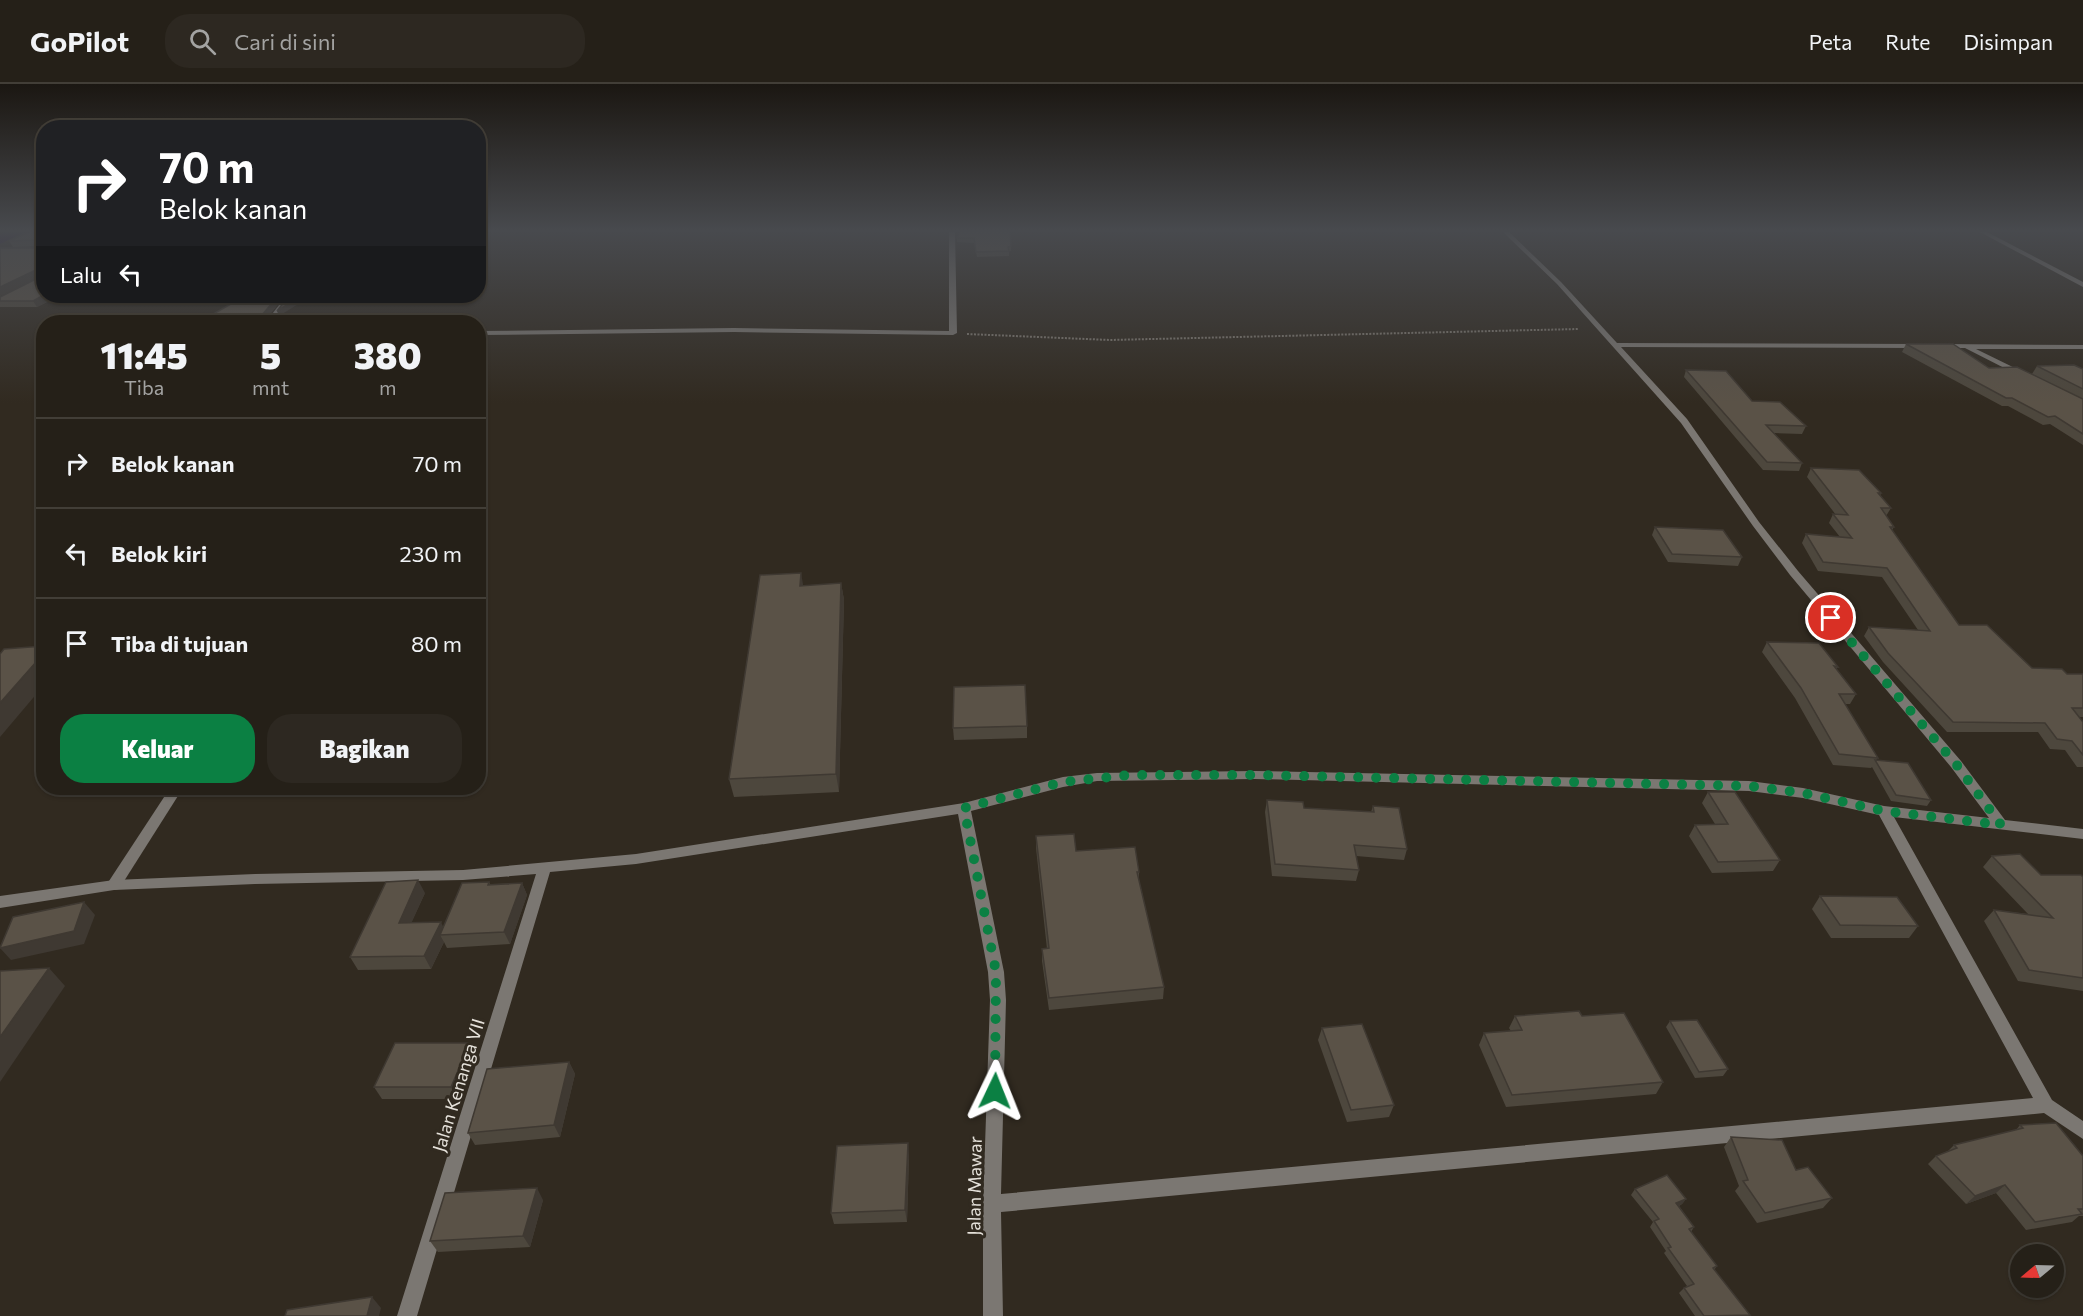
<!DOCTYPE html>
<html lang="id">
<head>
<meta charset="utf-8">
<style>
  :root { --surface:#252018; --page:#2d2821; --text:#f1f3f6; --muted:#a3a3a2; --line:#423e37; --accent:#0b8043 }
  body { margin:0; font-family:Commissioner,sans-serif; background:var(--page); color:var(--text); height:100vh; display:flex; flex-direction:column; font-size:22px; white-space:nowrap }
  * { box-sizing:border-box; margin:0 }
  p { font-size:20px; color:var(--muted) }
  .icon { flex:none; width:33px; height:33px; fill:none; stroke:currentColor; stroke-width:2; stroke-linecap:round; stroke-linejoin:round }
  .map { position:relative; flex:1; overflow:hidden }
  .side { position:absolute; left:36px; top:231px; width:450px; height:480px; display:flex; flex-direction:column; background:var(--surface); border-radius:24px; box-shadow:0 2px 4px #0004,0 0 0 2px var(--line) }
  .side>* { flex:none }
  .banner { position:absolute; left:36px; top:36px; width:450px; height:183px; border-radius:24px; box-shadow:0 2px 4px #0004,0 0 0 2px var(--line); background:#202124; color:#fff; overflow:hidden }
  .needle { width:39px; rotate:251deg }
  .fabs { position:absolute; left:2010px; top:1160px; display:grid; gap:12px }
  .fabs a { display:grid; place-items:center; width:54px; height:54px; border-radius:50%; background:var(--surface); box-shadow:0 2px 4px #0004,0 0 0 2px var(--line); font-size:30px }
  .pin { position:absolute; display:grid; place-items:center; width:51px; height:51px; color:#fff; margin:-26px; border:3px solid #fff; border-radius:50%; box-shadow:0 2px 6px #0007 }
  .me { position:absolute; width:66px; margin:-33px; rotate:2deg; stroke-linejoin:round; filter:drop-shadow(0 0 4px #0008) }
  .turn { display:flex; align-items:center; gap:21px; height:126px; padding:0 24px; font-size:27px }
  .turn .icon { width:78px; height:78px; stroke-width:2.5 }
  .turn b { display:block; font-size:42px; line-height:51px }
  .then { display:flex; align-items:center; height:57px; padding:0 24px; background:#0003; gap:12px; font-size:22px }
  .eta { display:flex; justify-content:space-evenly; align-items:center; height:102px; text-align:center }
  .eta b { font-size:36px; font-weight:800; line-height:42px }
  .action { display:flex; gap:12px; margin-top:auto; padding:12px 24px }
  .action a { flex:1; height:69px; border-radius:24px; background:var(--accent); color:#fff; font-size:24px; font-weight:800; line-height:69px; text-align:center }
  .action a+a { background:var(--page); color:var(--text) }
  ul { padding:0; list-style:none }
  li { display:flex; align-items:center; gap:18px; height:90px; padding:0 24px; border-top:2px solid var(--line) }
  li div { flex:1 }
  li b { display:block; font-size:22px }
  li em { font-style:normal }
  header { display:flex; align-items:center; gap:36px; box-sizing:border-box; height:84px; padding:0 30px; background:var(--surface); border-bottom:2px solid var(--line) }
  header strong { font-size:28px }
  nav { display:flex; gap:33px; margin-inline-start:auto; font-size:21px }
  .search { width:420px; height:54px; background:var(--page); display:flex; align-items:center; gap:15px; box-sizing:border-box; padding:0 21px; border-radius:24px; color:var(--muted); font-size:22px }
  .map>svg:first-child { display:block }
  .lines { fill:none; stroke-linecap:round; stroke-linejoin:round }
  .canal { fill:#1f0338; fill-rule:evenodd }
  .path { stroke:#7f7970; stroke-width:2; stroke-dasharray:2 1.5; stroke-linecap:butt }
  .lane { fill:#7b7772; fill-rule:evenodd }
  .street { fill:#7b7772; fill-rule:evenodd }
  .wall { fill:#4d473d }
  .shaded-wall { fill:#3f3932 }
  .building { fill:#5a5247; stroke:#3f3932; stroke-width:1.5 }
  .route { stroke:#0b8043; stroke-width:10; stroke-dasharray:0 18 }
  .labels { text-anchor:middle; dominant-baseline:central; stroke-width:6; stroke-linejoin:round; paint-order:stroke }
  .near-street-label { font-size:18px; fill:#e5e1da; stroke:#312a20 }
</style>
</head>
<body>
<header>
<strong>GoPilot</strong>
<div class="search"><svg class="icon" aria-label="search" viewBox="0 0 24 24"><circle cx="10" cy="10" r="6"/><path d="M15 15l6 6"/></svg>Cari di sini</div>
<nav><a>Peta</a><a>Rute</a><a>Disimpan</a></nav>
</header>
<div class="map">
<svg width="2083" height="1232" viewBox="0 0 2083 1232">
  <rect width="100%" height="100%" fill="#312a20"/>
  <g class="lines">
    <polygon class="canal" points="9,147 27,147 0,160 0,150"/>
    <polyline class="path" points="967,250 1110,256 1578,245"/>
    <polygon class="lane" points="170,704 183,704 119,805 114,806 109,805 107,801 109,797"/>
    <g class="street">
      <polygon points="949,147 955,147 957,249 953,251 734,248 478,251 478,247 734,244 949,247"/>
      <path d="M1502 147H1508L1561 198 1617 259 1921 260 1925 262 1921 264 1621 263 1687 335 1759 438 1798 487 1961 677 2005 736 2083 745V755L1894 733 2052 1016 2083 1037V1055L2044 1029 1001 1128 1003 1232H983V1120L990 916 988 888 958 730 636 780 550 788 417 1232H397L536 790 463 796 255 800 114 806 0 824V812L114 796 255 790 463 786 636 770 964 719 1063 693 1097 689 1255 687 1749 697 1803 704 1884 722 1989 734 1951 683 1790 491 1753 442 1681 339 1557 200ZM1255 695 1749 707 1803 714 1879 731 2033 1014 1001 1110 1006 916 1004 888 971 727 1063 703 1097 697Z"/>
      <polygon points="1978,147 1985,147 2083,198 2083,203"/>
      <polygon points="286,212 292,212 272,238 266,238"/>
      <polygon points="1939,260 2083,261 2083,265 1976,265 2023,288 2024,290 2020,292 1965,264 1939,264"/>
    </g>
  </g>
  <g class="wall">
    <polygon points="44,147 44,212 59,212 37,223 0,223 0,213 42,192 0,212 0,164 41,164 42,162 13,163 9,157"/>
    <polygon points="1010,147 1011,167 1009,167 1009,172 977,173 974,159 957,158 957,154"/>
    <polygon points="207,212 285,212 265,236 239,215 209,216"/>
    <polygon points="1906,260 1989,284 2079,314 2032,290 2037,282 2083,285 2083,361 2050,340 2043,341 2008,322 2002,322 1902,268"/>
    <polygon points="1686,286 1752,317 1806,342 1802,350 1774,349 1802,379 1799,387 1763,386 1684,293"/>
    <polygon points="1811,384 1881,409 1880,412 1891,424 1886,432 1894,443 1892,446 1959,541 2032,584 2067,590 2083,590 2083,633 2079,633 2083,638 2083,683 2077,683 2065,666 2050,665 2038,648 1947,648 1883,578 1864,552 1869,543 1918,546 1882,493 1818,487 1802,459 1806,450 1840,453 1829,439 1833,430 1836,431 1807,393"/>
    <polygon points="1655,443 1742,473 1738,482 1668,478 1652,451"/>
    <polygon points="841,499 844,516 839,708 734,713 729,695 803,502"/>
    <polygon points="1767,558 1838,583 1836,585 1856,610 1850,620 1845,620 1878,674 1876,676 1931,716 1927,722 1891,717 1872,683 1871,684 1833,681 1795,614 1762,568"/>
    <polygon points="1027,642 1027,654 954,656 953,644"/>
    <polygon points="1708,708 1780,776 1773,787 1712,789 1689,752 1695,741 1715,740 1702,719"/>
    <polygon points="1267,716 1304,724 1371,728 1373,722 1407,765 1404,776 1356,772 1359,786 1356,797 1272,792 1265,728"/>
    <polygon points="1036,752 1076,767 1139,788 1139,796 1164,903 1163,915 1049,926 1042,877 1042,865 1047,865 1036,764"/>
    <polygon points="1992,772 2041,791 2083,793 2083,907 2018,897 1984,837 1994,826 2028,830 1983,783"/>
    <polygon points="489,798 490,800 522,799 527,811 510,860 447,864 444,858 431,885 358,886 350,873 425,809 411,839 443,844"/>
    <polygon points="1820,812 1918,842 1909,854 1831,854 1812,825"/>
    <polygon points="1515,932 1582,932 1663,998 1656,1010 1506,1023 1479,961 1484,949 1511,947 1509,944"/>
    <polygon points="1670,937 1728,985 1723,992 1695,994 1666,943"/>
    <polygon points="1322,944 1394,1021 1389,1033 1347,1038 1318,956"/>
    <polygon points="470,959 477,972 458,1015 382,1015 374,1003"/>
    <polygon points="569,978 575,990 560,1053 475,1061 468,1049"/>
    <polygon points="2020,1041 2083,1072 2083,1132 2079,1132 2072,1138 2026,1146 1996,1109 1966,1120 1928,1080 1936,1072 1948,1067 1954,1061 2016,1046"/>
    <polygon points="1731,1053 1796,1086 1832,1114 1823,1124 1757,1139 1735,1107 1739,1102 1724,1063"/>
    <polygon points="909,1071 907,1138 834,1140 831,1129"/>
    <polygon points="1635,1105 1686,1115 1682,1120 1679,1122 1694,1143 1691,1148 1717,1182 1714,1186 1749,1232 1695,1232 1679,1209 1684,1204 1687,1202 1664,1169 1666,1167 1650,1143 1653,1138 1631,1111"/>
    <polygon points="543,1116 530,1163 438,1168 430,1157"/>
  </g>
  <g class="shaded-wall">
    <polygon points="42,183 44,191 0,212 0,203"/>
    <polygon points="44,211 59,212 37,223 33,217"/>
    <polygon points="278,212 285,212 265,236 266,238 259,238 262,231"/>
    <polygon points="301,212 311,212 279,232 277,227"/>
    <polygon points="801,489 804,506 800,502"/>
    <polygon points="841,499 844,516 839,708 836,690"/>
    <polygon points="44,569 44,601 0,653 0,619"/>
    <polygon points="418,796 425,809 406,851 399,839"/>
    <polygon points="522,799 527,811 510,860 504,848"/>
    <polygon points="84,818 95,831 84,860 11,876 0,864"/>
    <polygon points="441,838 447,851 440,851 444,858 431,885 424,872"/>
    <polygon points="49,884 65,902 0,998 0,953"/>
    <polygon points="470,959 477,972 458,1015 451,1003"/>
    <polygon points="569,978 575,990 560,1053 554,1041"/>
    <polygon points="908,1059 909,1071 907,1138 905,1126"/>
    <polygon points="2005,1101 1996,1109 1966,1120 1975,1112"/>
    <polygon points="537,1104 543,1116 530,1163 523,1152"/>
    <polygon points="1686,1115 1682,1120 1672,1125 1676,1119"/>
    <polygon points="372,1213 381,1224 379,1232 367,1232"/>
  </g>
  <g class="building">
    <polygon points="31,147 44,147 44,211 33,217 0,217 0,213 42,192 42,183 0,203 0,164 41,164 43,158 41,156 9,157"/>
    <polygon points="960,147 1010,147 1011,162 1008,163 1009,167 976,168 974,154 957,154"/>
    <polygon points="245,212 278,212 262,231 265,235 259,238 199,238"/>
    <polygon points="289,212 301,212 277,227"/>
    <polygon points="1906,260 1953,260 1989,284 2017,283 2083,315 2083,350 2055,332 2048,333 2012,314 2006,314"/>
    <polygon points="2074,281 2083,285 2083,305 2037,282"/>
    <polygon points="1686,286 1726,287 1752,317 1780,318 1806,342 1766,341 1802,379 1767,378"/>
    <polygon points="1811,384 1859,386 1881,409 1878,409 1891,424 1881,424 1894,443 1890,443 1959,541 1987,541 2032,584 2062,585 2067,590 2083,590 2083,624 2072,624 2083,638 2083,671 2072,657 2057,655 2045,639 1953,638 1888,569 1869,543 1930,547 1887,484 1823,478 1806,450 1852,454 1833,430 1848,431"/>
    <polygon points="1655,443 1723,446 1742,473 1672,470"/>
    <polygon points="801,489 800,502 841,499 836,690 729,695 760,491"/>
    <polygon points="1767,558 1819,559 1838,583 1834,582 1856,610 1839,610 1878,674 1839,670 1801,604"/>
    <polygon points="44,562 44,569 0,619 0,570 4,565"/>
    <polygon points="1025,601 1027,642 953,644 954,603"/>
    <polygon points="1875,676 1908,679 1931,716 1896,711"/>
    <polygon points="1708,708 1735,708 1780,776 1718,778 1695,741 1728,740"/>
    <polygon points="1267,716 1303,718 1304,724 1374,728 1373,722 1399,724 1407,765 1354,761 1359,786 1275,780"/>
    <polygon points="1074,750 1076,767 1135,763 1139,788 1137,788 1164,903 1049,914 1042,865 1049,864 1036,752"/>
    <polygon points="2020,770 2041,791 2081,791 2083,793 2083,894 2029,886 1994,826 2053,834 1992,772"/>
    <polygon points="418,796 399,839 441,838 424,872 350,873 386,798"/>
    <polygon points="489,798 488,801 522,799 504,848 440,851 462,799"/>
    <polygon points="1820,812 1897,813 1918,842 1840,841"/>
    <polygon points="84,818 74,847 0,864 13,833"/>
    <polygon points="49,884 0,953 0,887"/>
    <polygon points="1579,927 1582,932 1624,929 1663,998 1512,1011 1484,949 1522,946 1515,932"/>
    <polygon points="1697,936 1728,985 1699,988 1670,937"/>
    <polygon points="1362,940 1394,1021 1351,1026 1322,944"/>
    <polygon points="395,959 470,959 451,1003 374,1003"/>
    <polygon points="569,978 554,1041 468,1049 487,985"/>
    <polygon points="2056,1039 2083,1072 2083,1125 2078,1125 2082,1130 2035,1138 2005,1101 1975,1112 1936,1072 1957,1064 1954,1061 2023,1044 2020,1041"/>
    <polygon points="1731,1053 1782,1056 1796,1086 1808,1083 1832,1114 1765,1129 1743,1097 1748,1096"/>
    <polygon points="908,1059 905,1126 831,1129 837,1062"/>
    <polygon points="1667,1091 1686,1115 1676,1119 1694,1143 1689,1145 1717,1182 1713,1184 1750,1231 1704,1232 1684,1204 1694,1200 1668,1164 1671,1163 1654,1137 1659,1135 1635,1105"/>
    <polygon points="537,1104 523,1152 430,1157 445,1109"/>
    <polygon points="372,1213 367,1232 285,1232 287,1226"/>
  </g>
  <linearGradient id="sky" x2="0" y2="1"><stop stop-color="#1b1712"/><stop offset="0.46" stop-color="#484a4e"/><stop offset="1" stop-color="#484a4e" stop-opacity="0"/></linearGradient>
  <rect width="2083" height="319" fill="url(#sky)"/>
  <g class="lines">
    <polyline class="route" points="995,1007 996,888 964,724 1063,698 1130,691 1255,691 1749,702 1803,709 1884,727 2001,741 1956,680 1831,534"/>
  </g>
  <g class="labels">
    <g class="near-street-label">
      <text transform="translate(458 1001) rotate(-73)">Jalan Kenanga VII</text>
      <text transform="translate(974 1102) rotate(-89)">Jalan Mawar</text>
    </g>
  </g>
</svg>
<div class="fabs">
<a><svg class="needle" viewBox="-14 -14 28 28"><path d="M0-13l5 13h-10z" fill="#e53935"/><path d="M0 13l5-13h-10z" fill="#a3a3a2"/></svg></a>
</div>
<div class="pin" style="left:1831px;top:534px;background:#d93025"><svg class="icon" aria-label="arrive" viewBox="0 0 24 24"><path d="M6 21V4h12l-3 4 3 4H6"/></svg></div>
<svg class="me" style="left:995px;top:1007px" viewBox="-20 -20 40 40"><path d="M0-17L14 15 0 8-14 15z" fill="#0b8043" stroke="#fff" stroke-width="4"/></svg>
<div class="banner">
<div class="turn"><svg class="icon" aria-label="right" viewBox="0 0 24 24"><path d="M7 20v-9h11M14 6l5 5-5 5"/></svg><div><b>70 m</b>Belok kanan</div></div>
<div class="then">Lalu<svg class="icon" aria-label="left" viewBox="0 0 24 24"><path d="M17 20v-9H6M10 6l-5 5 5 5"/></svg></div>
</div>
<section class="side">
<div class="eta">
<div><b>11:45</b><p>Tiba</p></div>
<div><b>5</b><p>mnt</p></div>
<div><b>380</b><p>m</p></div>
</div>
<ul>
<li><svg class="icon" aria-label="right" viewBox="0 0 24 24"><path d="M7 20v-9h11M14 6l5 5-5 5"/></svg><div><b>Belok kanan</b></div><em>70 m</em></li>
<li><svg class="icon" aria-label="left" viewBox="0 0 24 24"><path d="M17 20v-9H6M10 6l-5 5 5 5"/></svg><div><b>Belok kiri</b></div><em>230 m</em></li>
<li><svg class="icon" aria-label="arrive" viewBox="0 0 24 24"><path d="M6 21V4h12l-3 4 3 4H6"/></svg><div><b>Tiba di tujuan</b></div><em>80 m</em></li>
</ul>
<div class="action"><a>Keluar</a><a>Bagikan</a></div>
</section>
</div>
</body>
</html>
